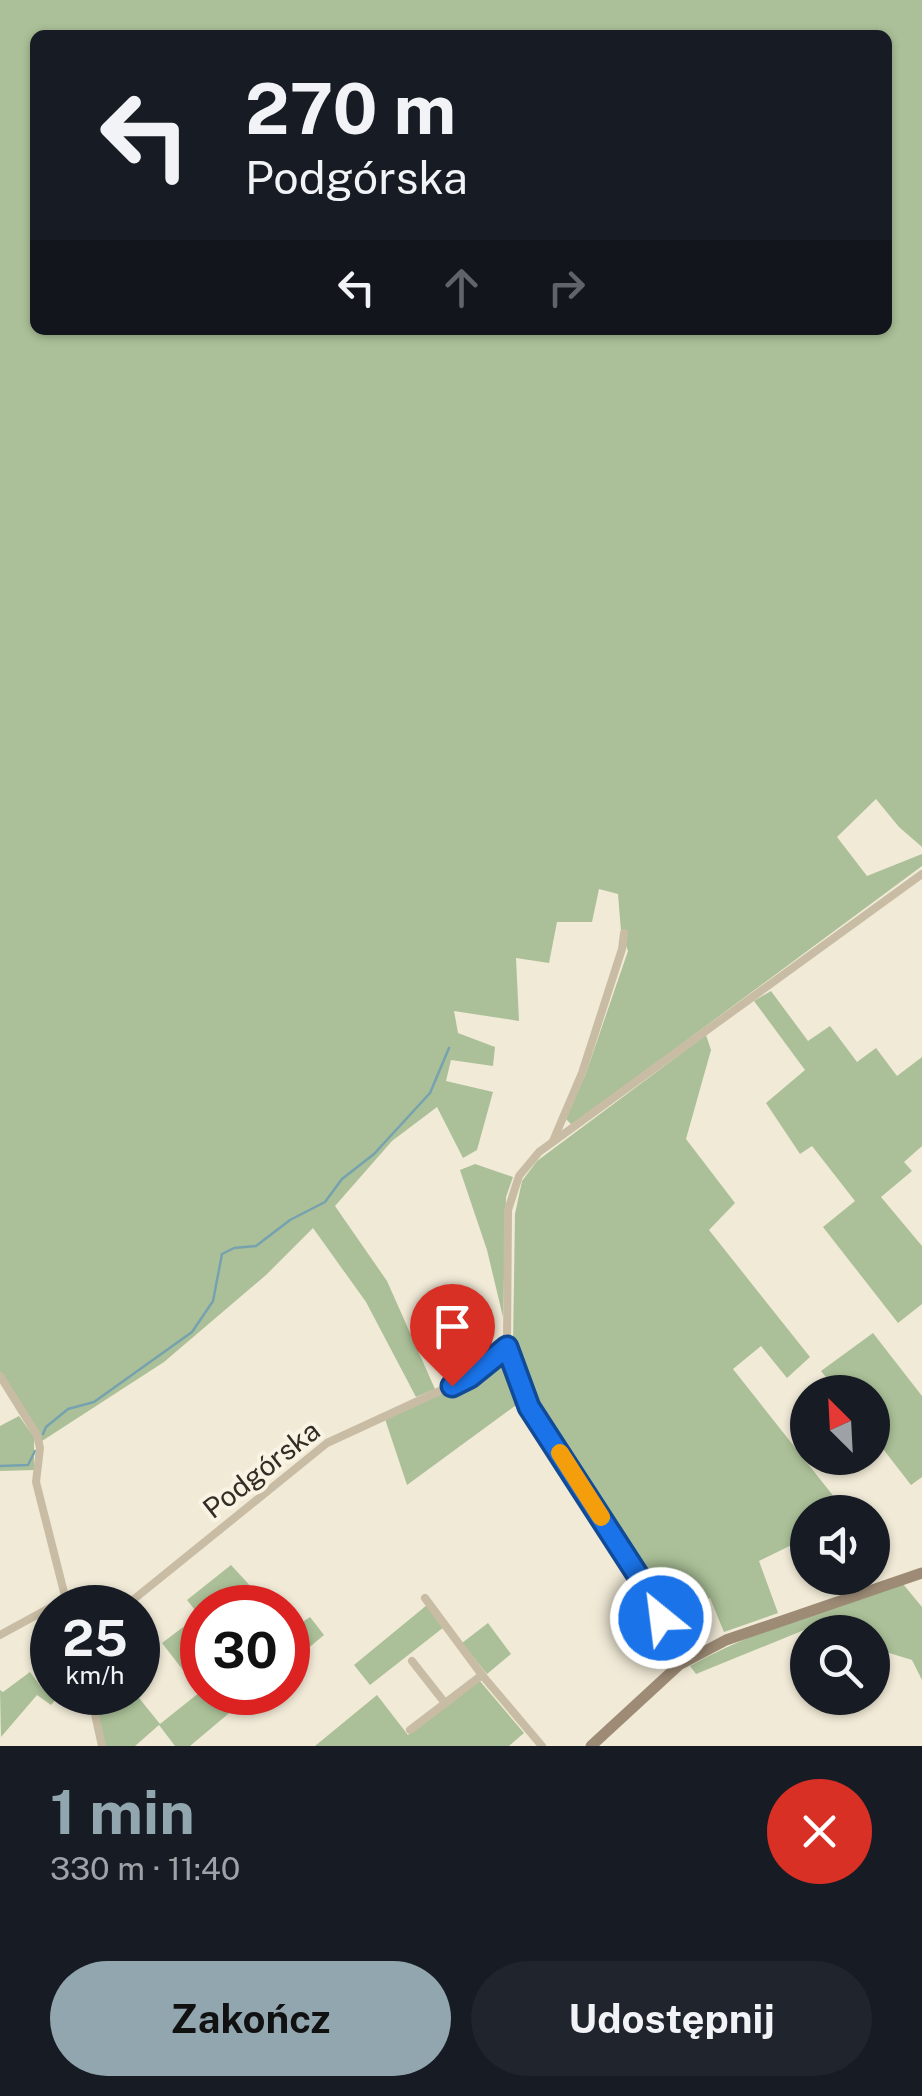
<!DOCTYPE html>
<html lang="pl">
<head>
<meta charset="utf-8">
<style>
  :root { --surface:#171b24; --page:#20242c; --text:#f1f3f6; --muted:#9ea1a6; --accent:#91a6ae }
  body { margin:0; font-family:"Public Sans",sans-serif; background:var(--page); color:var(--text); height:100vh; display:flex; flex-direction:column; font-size:38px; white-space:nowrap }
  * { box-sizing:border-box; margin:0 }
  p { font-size:32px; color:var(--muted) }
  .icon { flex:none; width:55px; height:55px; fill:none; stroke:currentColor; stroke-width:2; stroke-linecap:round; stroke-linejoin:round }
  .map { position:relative; height:1746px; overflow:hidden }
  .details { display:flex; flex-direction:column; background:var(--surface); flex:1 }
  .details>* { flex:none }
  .hud { position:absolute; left:30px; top:30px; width:862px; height:305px; border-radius:15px; box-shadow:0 2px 8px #0004; background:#171b24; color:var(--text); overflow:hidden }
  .needle { width:65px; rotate:336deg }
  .fabs { position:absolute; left:790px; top:1375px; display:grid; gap:20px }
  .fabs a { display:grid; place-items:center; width:100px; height:100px; border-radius:50%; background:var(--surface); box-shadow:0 2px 8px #0004; font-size:50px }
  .speed { position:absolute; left:30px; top:1585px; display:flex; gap:20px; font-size:50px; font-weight:700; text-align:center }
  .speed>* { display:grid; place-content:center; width:130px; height:130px; border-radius:50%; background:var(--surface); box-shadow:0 2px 8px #0004; line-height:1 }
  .speed small { font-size:25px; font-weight:400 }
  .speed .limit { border:15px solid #d22; background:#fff; color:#111 }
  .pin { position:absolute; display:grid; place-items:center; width:85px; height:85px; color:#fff; margin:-102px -42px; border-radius:50% 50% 50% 0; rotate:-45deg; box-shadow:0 0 10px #0007 }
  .pin .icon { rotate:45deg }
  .me { position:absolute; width:110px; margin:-55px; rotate:331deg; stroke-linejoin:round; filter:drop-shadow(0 0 8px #0008) }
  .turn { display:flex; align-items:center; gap:35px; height:210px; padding:0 50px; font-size:45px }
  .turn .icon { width:130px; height:130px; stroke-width:2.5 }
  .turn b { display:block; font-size:70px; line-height:85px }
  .lanes { display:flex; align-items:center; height:95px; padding:0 50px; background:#0003; justify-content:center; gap:50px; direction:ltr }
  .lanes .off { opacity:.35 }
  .round { display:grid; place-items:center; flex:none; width:105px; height:105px; border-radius:52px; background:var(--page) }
  .summary { display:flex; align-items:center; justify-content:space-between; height:170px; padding:0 50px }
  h1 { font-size:60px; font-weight:700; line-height:75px; color:var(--accent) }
  .action { display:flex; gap:20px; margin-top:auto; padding:20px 50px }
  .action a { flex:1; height:115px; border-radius:60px; background:var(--accent); color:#111; font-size:40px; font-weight:700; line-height:115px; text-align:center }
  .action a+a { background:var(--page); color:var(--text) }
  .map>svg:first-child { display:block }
  .green { fill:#abc098; fill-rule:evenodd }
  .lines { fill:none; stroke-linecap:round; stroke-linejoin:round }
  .stream { stroke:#76a2af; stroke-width:2.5 }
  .street { stroke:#c9bca4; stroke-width:8 }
  .secondary { stroke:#9d8b75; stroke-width:11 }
  .route-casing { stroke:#114b97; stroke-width:25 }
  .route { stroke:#1a73e8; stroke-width:18 }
  .slow { stroke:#f59e0b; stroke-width:18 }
  .labels { text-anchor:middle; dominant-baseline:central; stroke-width:8; stroke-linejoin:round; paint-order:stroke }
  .street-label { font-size:28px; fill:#342d26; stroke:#f9f3e4 }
</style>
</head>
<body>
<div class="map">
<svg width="922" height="1746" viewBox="0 0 922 1746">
  <rect width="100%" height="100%" fill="#f1ead7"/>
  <g class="green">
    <path d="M0 0H922V847L899 827 876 799 837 837 867 876 922 854V866L572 1125 565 1118 585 1076 628 951 621 931 618 894 599 889 592 922H557L549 963 516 958 519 1021 454 1011 458 1033 495 1047 493 1066 451 1060 446 1081 493 1092 477 1150 463 1158 437 1107 392 1141 335 1206 387 1281 435 1389 416 1397 366 1302 313 1228 266 1275 164 1362 42 1441 0 1375ZM35 35H888V330H35Z"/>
    <polygon points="771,991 808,1041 830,1026 857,1062 876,1048 897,1076 922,1057 922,1146 904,1162 912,1171 881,1197 922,1246 922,1304 898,1323 823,1227 855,1201 812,1146 800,1154 766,1103 805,1070 754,1001"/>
    <polygon points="706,1035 711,1050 686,1139 735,1203 709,1230 810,1357 787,1378 761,1346 733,1369 846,1512 808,1512 807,1546 804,1539 759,1561 778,1613 724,1632 710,1598 686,1612 700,1644 680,1655 650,1580 532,1402 513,1345 515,1214 522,1181 537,1161"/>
    <polygon points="475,1164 513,1177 506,1197 503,1317 487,1250 460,1170"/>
    <polygon points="873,1333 922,1396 922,1477 911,1485 873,1436 872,1392 838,1392 821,1371"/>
    <polygon points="507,1355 523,1400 407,1485 385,1419"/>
    <polygon points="19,1416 34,1437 34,1470 0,1471 0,1426"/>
    <polygon points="231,1565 270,1607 202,1608 202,1692 253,1693 190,1746 175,1746 159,1725 135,1746 105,1746 97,1711 119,1693 135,1693 160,1724 200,1692 162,1643 199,1615 187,1600"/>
    <path d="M903 1584 922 1607V1680L912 1660 873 1648 872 1632H823L809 1628 696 1674 690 1666C756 1629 832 1608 903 1584Z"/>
    <polygon points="427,1605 444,1627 370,1685 354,1665"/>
    <polygon points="294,1607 301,1623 310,1617 324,1635 288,1665 288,1613"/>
    <polygon points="488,1623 511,1654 487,1674 462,1643"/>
    <polygon points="30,1672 42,1688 52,1674 52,1692 61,1693 51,1705 37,1695 1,1737 0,1690 3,1692"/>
    <polygon points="479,1680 524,1733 509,1746 315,1746 377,1695 408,1735"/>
  </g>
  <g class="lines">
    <g class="stream">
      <polyline points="43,1434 46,1427 68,1409 94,1402 192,1332 213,1301 222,1254 234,1248 256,1246 290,1220 325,1202 342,1179 374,1154 430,1093 449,1048"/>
      <polyline points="0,1466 28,1465 35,1451"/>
    </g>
    <g class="street">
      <polyline points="553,1141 582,1073 622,949 624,933"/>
      <polyline points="0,1376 37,1435 40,1448 36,1482 68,1608"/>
      <polyline points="425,1598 482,1675 542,1746"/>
      <polyline points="123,1608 327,1443 470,1377 507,1347"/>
      <polyline points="0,1635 66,1599"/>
      <polyline points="412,1661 445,1703"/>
      <polyline points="679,1665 650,1594 529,1407 507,1347 508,1210 519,1176 539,1152 922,874"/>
      <polyline points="90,1692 102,1746"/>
      <polyline points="410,1730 482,1675"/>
    </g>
    <polyline class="secondary" points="591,1746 679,1665 726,1640 922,1573"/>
  </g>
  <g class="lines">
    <g class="route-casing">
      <polyline id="route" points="452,1386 470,1377 507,1347 529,1407 650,1594 661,1618"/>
    </g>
    <use href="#route" class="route"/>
    <polyline class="slow" points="560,1453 601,1517"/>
  </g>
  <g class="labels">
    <g class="street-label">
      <text transform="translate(261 1469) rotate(-38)">Podgórska</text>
    </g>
  </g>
</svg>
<div class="fabs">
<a><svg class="needle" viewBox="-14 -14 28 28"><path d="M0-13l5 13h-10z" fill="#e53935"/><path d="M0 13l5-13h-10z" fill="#9ea1a6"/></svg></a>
<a><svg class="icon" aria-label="sound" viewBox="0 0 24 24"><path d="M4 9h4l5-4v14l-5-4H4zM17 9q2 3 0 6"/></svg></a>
<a><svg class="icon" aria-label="search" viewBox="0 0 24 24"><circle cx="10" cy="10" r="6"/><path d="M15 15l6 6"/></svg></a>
</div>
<div class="speed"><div>25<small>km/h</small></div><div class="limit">30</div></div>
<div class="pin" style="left:452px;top:1386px;background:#d93025"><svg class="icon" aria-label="arrive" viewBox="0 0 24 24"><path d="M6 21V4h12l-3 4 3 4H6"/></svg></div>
<svg class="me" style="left:661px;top:1618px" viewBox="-20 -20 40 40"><circle r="17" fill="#1a73e8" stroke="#fff" stroke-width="3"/><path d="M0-11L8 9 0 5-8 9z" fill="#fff"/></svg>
<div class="hud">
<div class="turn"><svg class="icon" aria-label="left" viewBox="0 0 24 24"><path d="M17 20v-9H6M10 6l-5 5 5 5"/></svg><div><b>270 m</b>Podgórska</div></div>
<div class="lanes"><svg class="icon" aria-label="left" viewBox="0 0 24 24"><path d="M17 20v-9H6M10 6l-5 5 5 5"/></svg><svg class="icon off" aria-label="ahead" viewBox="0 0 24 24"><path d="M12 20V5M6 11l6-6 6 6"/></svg><svg class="icon off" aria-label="right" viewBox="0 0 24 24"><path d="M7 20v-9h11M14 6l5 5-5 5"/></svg></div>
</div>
</div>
<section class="details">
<div class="summary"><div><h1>1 min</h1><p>330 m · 11:40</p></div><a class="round" style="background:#d93025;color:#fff"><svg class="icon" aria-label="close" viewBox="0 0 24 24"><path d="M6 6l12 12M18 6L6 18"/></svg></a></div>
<div class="action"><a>Zakończ</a><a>Udostępnij</a></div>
</section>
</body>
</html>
